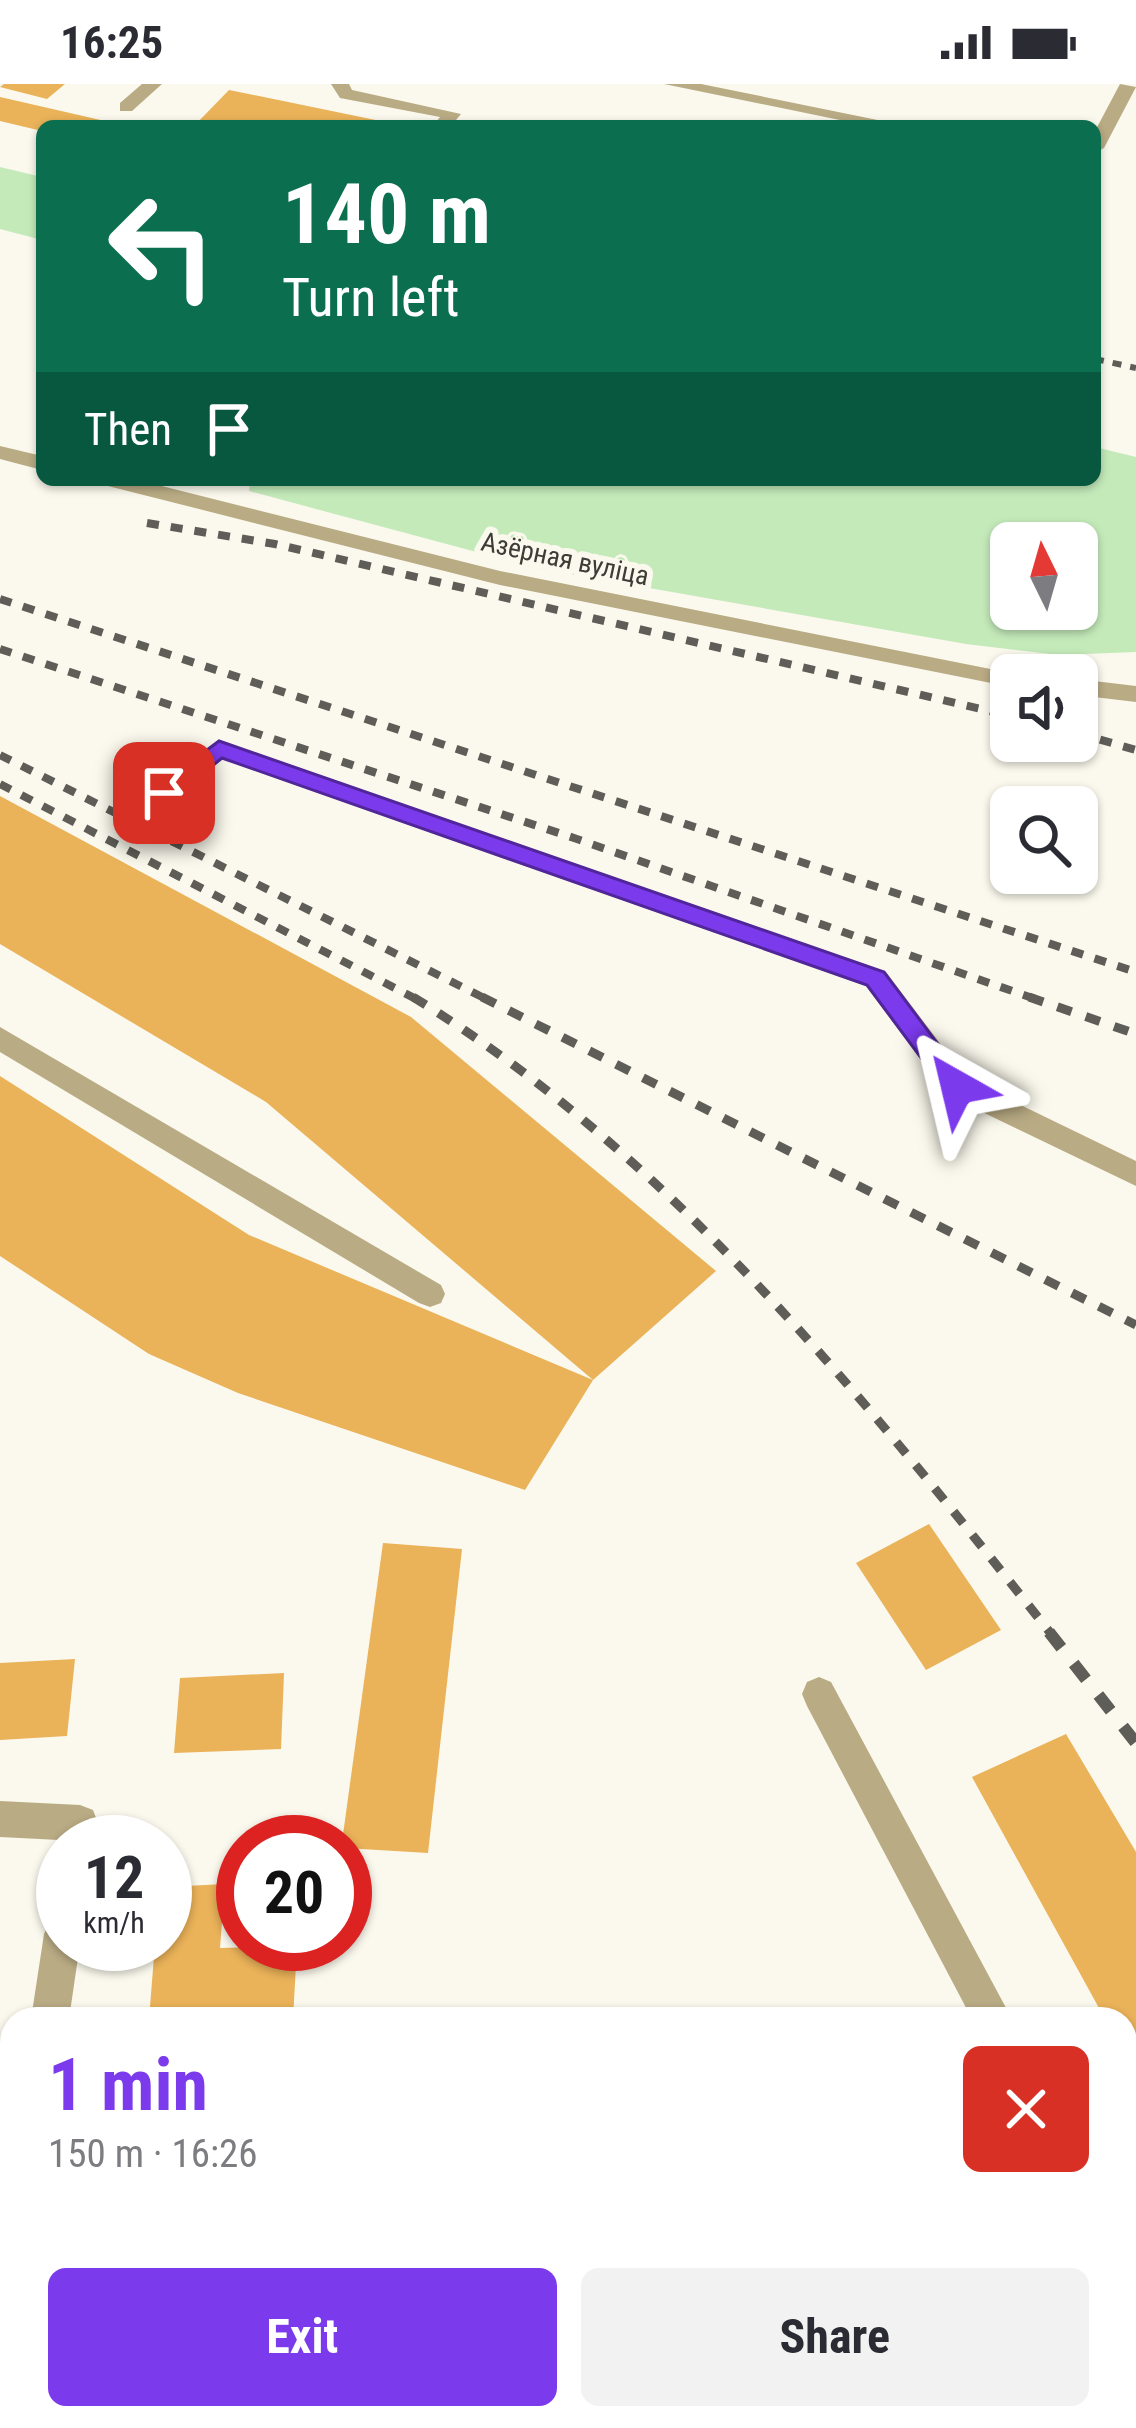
<!DOCTYPE html>
<html lang="en">
<head>
<meta charset="utf-8">
<style>
  :root { --surface:#fff; --page:#f2f2f3; --text:#2b2b33; --muted:#7c7c81; --accent:#7c3aed }
  body { margin:0; font-family:"Roboto Condensed",sans-serif; background:var(--page); color:var(--text); height:100vh; display:flex; flex-direction:column; font-size:45px; white-space:nowrap }
  * { box-sizing:border-box; margin:0 }
  p { font-size:39px; color:var(--muted) }
  .icon { flex:none; width:66px; height:66px; fill:none; stroke:currentColor; stroke-width:2; stroke-linecap:round; stroke-linejoin:round }
  .map { position:relative; flex:1; overflow:hidden }
  .drawer { position:absolute; left:0px; top:1923px; width:1137px; height:423px; display:flex; flex-direction:column; background:var(--surface); border-radius:36px 36px 0 0; box-shadow:0 3px 9px #0004 }
  .drawer>* { flex:none }
  .hud { position:absolute; left:36px; top:36px; width:1065px; height:366px; border-radius:18px; box-shadow:0 3px 9px #0004; background:#0b6e4f; color:#fff; overflow:hidden }
  .needle { width:78px; rotate:355deg }
  .tools { position:absolute; left:990px; top:438px; display:grid; gap:24px }
  .tools a { display:grid; place-items:center; width:108px; height:108px; border-radius:18px; background:var(--surface); box-shadow:0 3px 9px #0004; font-size:60px }
  .speed { position:absolute; left:36px; top:1731px; display:flex; gap:24px; font-size:60px; font-weight:700; text-align:center }
  .speed>* { display:grid; place-content:center; width:156px; height:156px; border-radius:50%; background:var(--surface); box-shadow:0 3px 9px #0004; line-height:1 }
  .speed small { font-size:30px; font-weight:400 }
  .speed .limit { border:18px solid #d22; background:#fff; color:#111 }
  .pin { position:absolute; display:grid; place-items:center; width:102px; height:102px; color:#fff; margin:-51px; border-radius:24px; box-shadow:0 6px 18px #0006 }
  .me { position:absolute; width:132px; margin:-66px; rotate:323deg; stroke-linejoin:round; filter:drop-shadow(0 0 9px #0008) }
  .turn { display:flex; align-items:center; gap:42px; height:252px; padding:0 48px; font-size:54px }
  .turn .icon { width:156px; height:156px; stroke-width:2.5 }
  .turn b { display:block; font-size:84px; line-height:102px }
  .then { display:flex; align-items:center; height:114px; padding:0 48px; background:#0003; gap:24px; font-size:45px }
  .round { display:grid; place-items:center; flex:none; width:126px; height:126px; border-radius:18px; background:var(--page) }
  .headline { display:flex; align-items:center; justify-content:space-between; height:204px; padding:0 48px }
  h1 { font-size:72px; font-weight:700; line-height:90px; color:var(--accent) }
  .action { display:flex; gap:24px; margin-top:auto; padding:24px 48px }
  .action a { flex:1; height:138px; border-radius:18px; background:var(--accent); color:#fff; font-size:48px; font-weight:700; line-height:138px; text-align:center }
  .action a+a { background:var(--page); color:var(--text) }
  .status { display:flex; justify-content:space-between; align-items:center; height:84px; padding:0 60px; background:var(--surface); direction:ltr }
  .status svg { height:33px; fill:currentColor }
  .map>svg:first-child { display:block }
  .green { fill:#c4eaba; fill-rule:evenodd }
  .building { fill:#eab259 }
  .lines { fill:none; stroke-linecap:round; stroke-linejoin:round }
  .minor { fill:#b9ab84; fill-rule:evenodd }
  .rail-far3 { stroke:#5e5d57; stroke-width:6; stroke-dasharray:9 9; stroke-linecap:butt }
  .rail-far2 { stroke:#5e5d57; stroke-width:8; stroke-dasharray:12 12; stroke-linecap:butt }
  .rail-far1 { stroke:#5e5d57; stroke-width:9; stroke-dasharray:15 15; stroke-linecap:butt }
  .rail { stroke:#5e5d57; stroke-width:12; stroke-dasharray:20 20; stroke-linecap:butt }
  .route { fill:#7c3aed; stroke:#51269a; stroke-width:3 }
  .labels { text-anchor:middle; dominant-baseline:central; stroke-width:12; stroke-linejoin:round; paint-order:stroke }
  .far-street-label { font-size:27px; fill:#3d3c37; stroke:#fbf9ed }
</style>
</head>
<body>
<div class="status"><b>16:25</b><svg viewBox="0 0 49 12"><path d="M0 12V9h3v3zM5 12V6h3v6zM10 12V3h3v9zM15 12V0h3v12zM26 1h20v11H26zM47 4h2v5h-2z"/></svg></div>
<div class="map">
<svg width="1136" height="2344" viewBox="0 0 1136 2344">
  <rect width="100%" height="100%" fill="#fbf9ed"/>
  <g class="green">
    <polygon points="0,83 42,93 42,156 0,145"/>
    <path d="M1095 363 1136 373V568L1059 571 966 560 536 484 249 407 250 396H1095ZM1011 459H1077V525H1011Z"/>
  </g>
  <g class="building">
    <polygon points="4,0 65,0 47,15 0,3"/>
    <polygon points="229,6 395,40 395,42 194,42"/>
    <polygon points="0,13 118,40 117,42 42,42 42,47 0,37"/>
    <polygon points="0,712 411,933 716,1187 593,1296 266,1018 0,860"/>
    <polygon points="0,992 249,1151 593,1296 525,1406 238,1309 149,1270 0,1172"/>
    <polygon points="929,1440 1001,1546 926,1586 856,1479"/>
    <polygon points="383,1459 462,1465 428,1769 345,1764 342,1758"/>
    <polygon points="75,1575 67,1652 0,1656 0,1579"/>
    <polygon points="284,1589 281,1665 174,1669 180,1594"/>
    <polygon points="1066,1650 1136,1768 1136,1990 1125,1970 1125,1935 1105,1935 972,1693"/>
    <polygon points="225,1800 220,1864 297,1862 293,1935 149,1935 155,1860 165,1860 165,1803"/>
    <polygon points="145,2334 263,2334 263,2344 144,2344"/>
    <polygon points="398,2334 520,2334 519,2344 397,2344"/>
    <rect x="657" y="2334" width="115" height="10"/>
    <polygon points="888,2334 1033,2334 1034,2344 888,2344"/>
  </g>
  <g class="lines">
    <g class="minor">
      <polygon points="142,0 162,0 132,27 120,27 120,19"/>
      <polygon points="331,0 349,0 352,6 461,30 451,42 433,42 440,33 340,14"/>
      <polygon points="664,0 701,0 907,42 869,42"/>
      <polygon points="1120,0 1136,3 1104,64 1095,69 1095,47"/>
      <polygon points="0,362 42,372 42,386 0,375"/>
      <polygon points="101,396 138,396 500,487 1020,591 1011,591 1011,603 500,501 104,401"/>
      <polygon points="1077,595 1136,602 1136,618 1077,611"/>
      <polygon points="219,656 886,888 967,995 1136,1077 1136,1102 947,1011 866,902 222,675 173,715 155,715 151,709 155,703"/>
      <polygon points="0,943 441,1201 445,1210 441,1219 430,1223 419,1219 0,968"/>
      <polygon points="819,1593 831,1598 1012,1935 972,1935 807,1622 802,1610 807,1598"/>
      <polygon points="0,1717 80,1721 93,1726 98,1739 95,1758 63,1758 63,1768 59,1756 0,1753"/>
      <polygon points="63,1831 63,1860 80,1860 69,1935 31,1935 44,1850 50,1837"/>
      <polygon points="1125,2142 1136,2146 1136,2200 1125,2196"/>
      <polygon points="12,2167 12,2282 0,2287 0,2172"/>
    </g>
    <polyline class="rail-far3" points="1095,275 1136,284"/>
    <g class="rail-far2">
      <polyline points="147,439 275,460 1011,632"/>
      <polyline points="0,515 1136,888"/>
      <polyline points="0,565 574,754 1038,916"/>
      <polyline points="1077,649 1136,666"/>
      <polyline points="0,671 488,916"/>
      <polyline points="0,700 418,916"/>
    </g>
    <g class="rail-far1">
      <path d="M413 913C671 1071 867 1317 1052 1551"/>
      <polyline points="482,913 1136,1241"/>
      <polyline points="1029,913 1136,950"/>
    </g>
    <polyline class="rail" points="1049,1548 1136,1659"/>
  </g>
  <polygon class="route" points="219,657 884,888 970,1003 966,1010 948,1010 867,901 222,674 172,715 156,715 156,704"/>
  <g class="labels">
    <g class="far-street-label">
      <text transform="translate(565 475) rotate(12)">Азёрная вуліца</text>
    </g>
  </g>
</svg>
<div class="tools">
<a><svg class="needle" viewBox="-14 -14 28 28"><path d="M0-13l5 13h-10z" fill="#e53935"/><path d="M0 13l5-13h-10z" fill="#7c7c81"/></svg></a>
<a><svg class="icon" aria-label="sound" viewBox="0 0 24 24"><path d="M4 9h4l5-4v14l-5-4H4zM17 9q2 3 0 6"/></svg></a>
<a><svg class="icon" aria-label="search" viewBox="0 0 24 24"><circle cx="10" cy="10" r="6"/><path d="M15 15l6 6"/></svg></a>
</div>
<div class="speed"><div>12<small>km/h</small></div><div class="limit">20</div></div>
<div class="pin" style="left:164px;top:709px;background:#d93025"><svg class="icon" aria-label="arrive" viewBox="0 0 24 24"><path d="M6 21V4h12l-3 4 3 4H6"/></svg></div>
<svg class="me" style="left:957px;top:1003px" viewBox="-20 -20 40 40"><path d="M0-17L14 15 0 8-14 15z" fill="#7c3aed" stroke="#fff" stroke-width="4"/></svg>
<div class="hud">
<div class="turn"><svg class="icon" aria-label="left" viewBox="0 0 24 24"><path d="M17 20v-9H6M10 6l-5 5 5 5"/></svg><div><b>140 m</b>Turn left</div></div>
<div class="then">Then<svg class="icon" aria-label="arrive" viewBox="0 0 24 24"><path d="M6 21V4h12l-3 4 3 4H6"/></svg></div>
</div>
<section class="drawer">
<div class="headline"><div><h1>1 min</h1><p>150 m · 16:26</p></div><a class="round" style="background:#d93025;color:#fff"><svg class="icon" aria-label="close" viewBox="0 0 24 24"><path d="M6 6l12 12M18 6L6 18"/></svg></a></div>
<div class="action"><a>Exit</a><a>Share</a></div>
</section>
</div>
</body>
</html>
